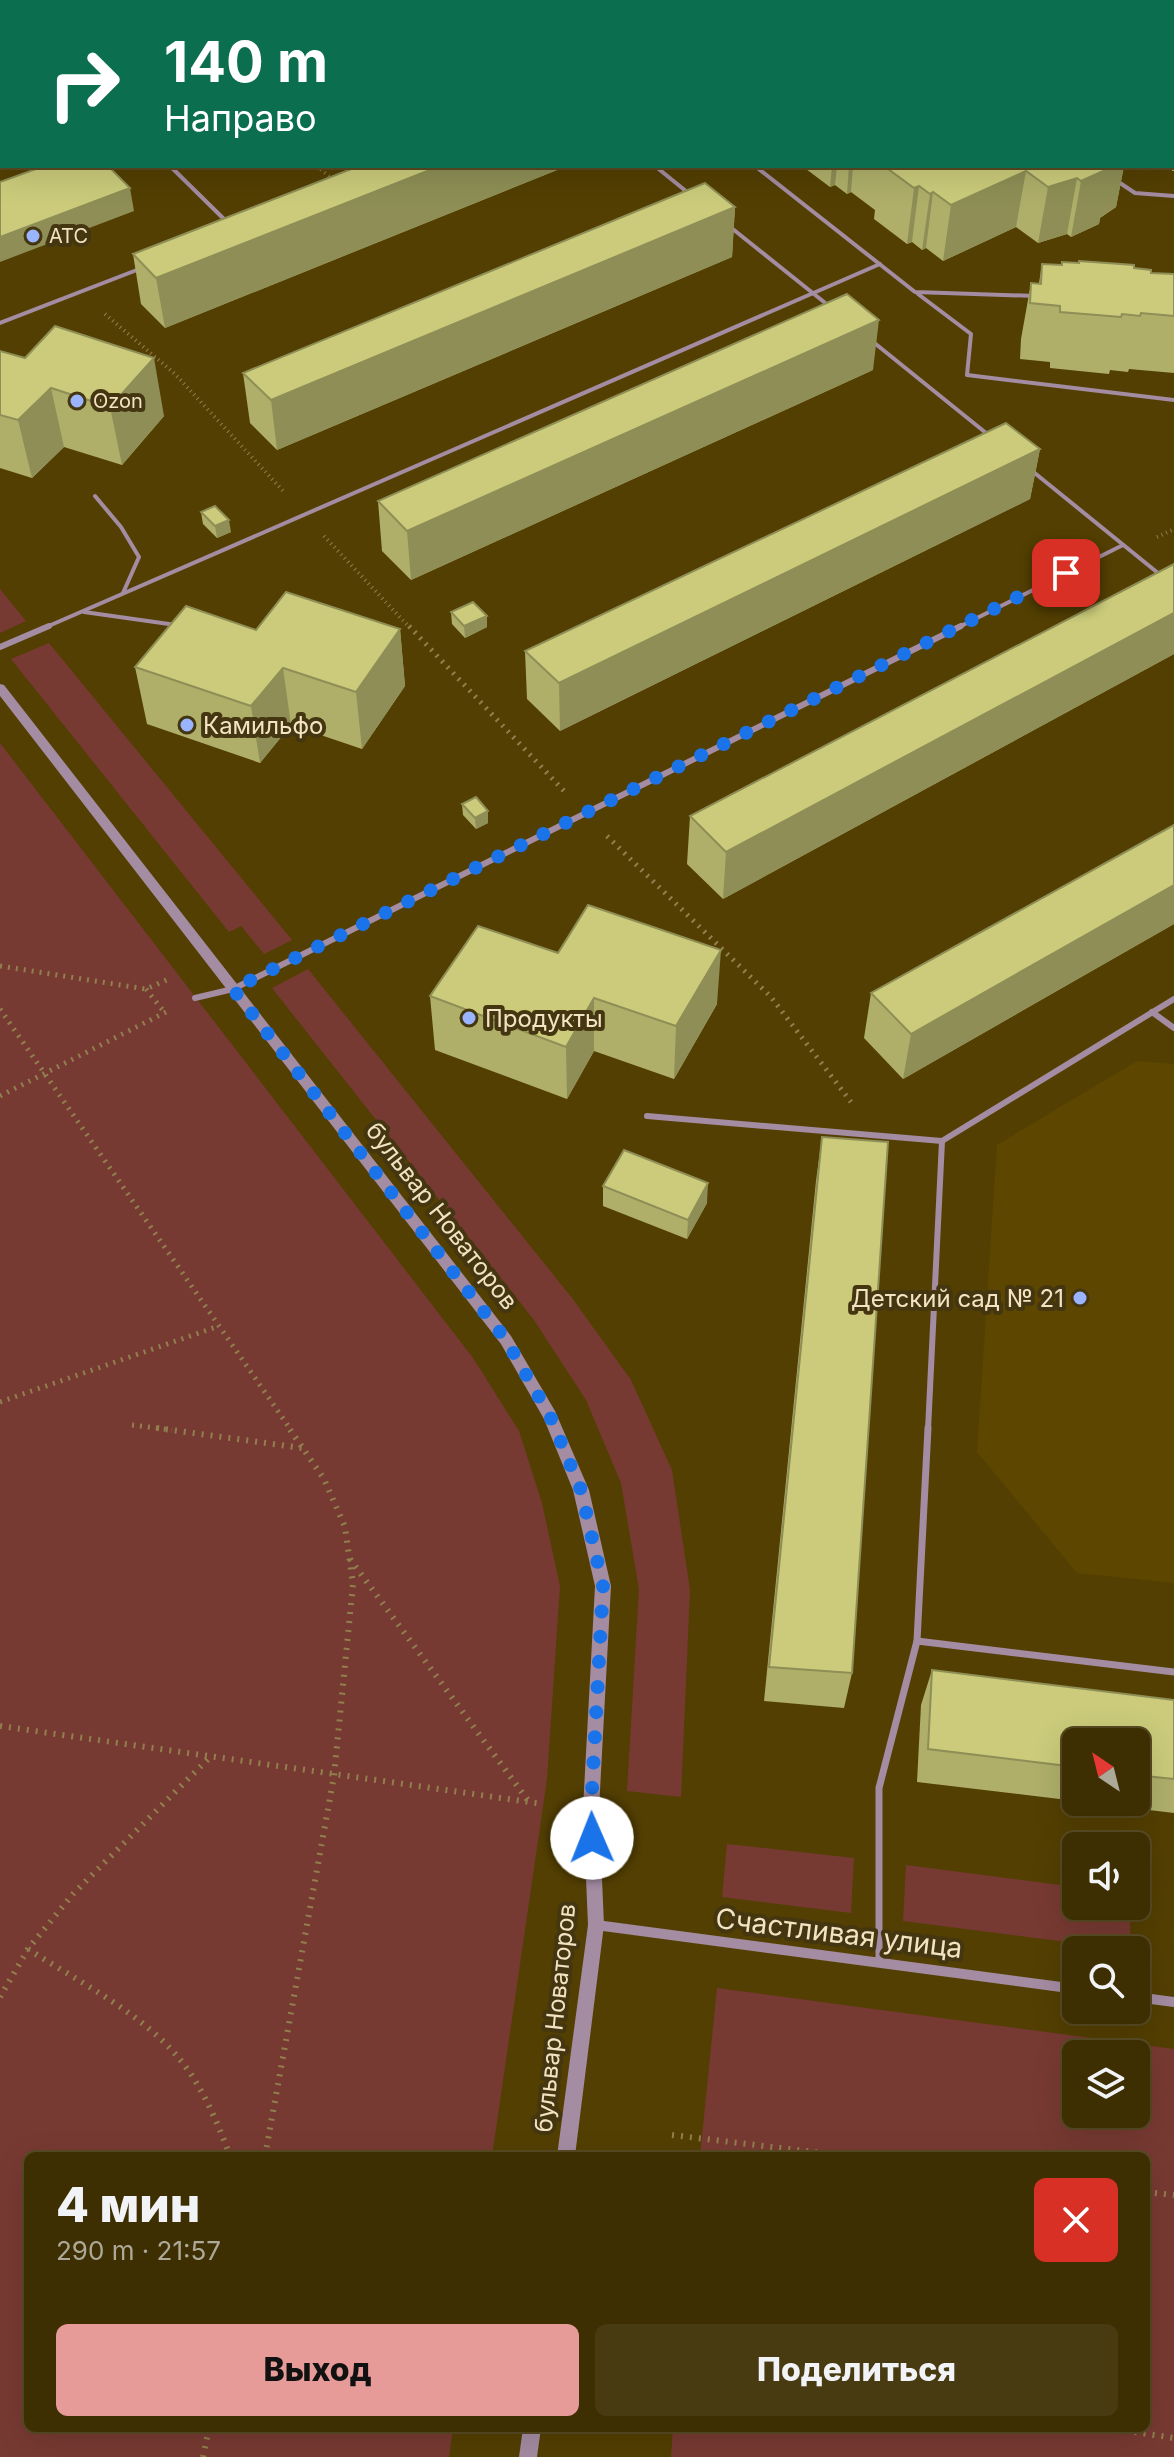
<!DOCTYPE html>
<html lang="ru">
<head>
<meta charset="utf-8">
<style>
  :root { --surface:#3e2f02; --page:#493b11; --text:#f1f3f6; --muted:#ada999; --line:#574a24; --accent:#e69b98 }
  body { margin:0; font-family:Inter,sans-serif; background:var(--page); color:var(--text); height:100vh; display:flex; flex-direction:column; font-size:30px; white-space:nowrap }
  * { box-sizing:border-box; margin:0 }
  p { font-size:26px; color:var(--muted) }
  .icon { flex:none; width:44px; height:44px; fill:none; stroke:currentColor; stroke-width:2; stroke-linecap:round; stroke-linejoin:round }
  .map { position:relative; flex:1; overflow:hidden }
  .sheet { position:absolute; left:24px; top:2152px; width:1126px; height:280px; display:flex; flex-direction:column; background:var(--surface); border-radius:12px; box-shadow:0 8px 32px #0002,0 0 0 2px var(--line) }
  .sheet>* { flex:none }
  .banner { position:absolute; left:0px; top:0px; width:1174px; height:168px; box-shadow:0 8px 32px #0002,0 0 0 2px var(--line); background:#0b6e4f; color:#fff; overflow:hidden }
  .needle { width:52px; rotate:325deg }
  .tools { position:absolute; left:1062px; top:1728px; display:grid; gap:16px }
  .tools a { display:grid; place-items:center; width:88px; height:88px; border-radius:12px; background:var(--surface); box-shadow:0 8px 32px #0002,0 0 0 2px var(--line); font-size:40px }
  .pin { position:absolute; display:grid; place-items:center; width:68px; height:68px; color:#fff; margin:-34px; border-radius:16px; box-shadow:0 4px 12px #0006 }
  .me { position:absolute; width:88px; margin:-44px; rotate:359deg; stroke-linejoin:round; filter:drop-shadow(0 0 6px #0008) }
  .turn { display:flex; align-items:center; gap:28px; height:168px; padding:0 32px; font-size:36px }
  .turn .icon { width:104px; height:104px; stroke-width:2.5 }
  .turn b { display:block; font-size:56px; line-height:68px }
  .round { display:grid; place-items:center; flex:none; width:84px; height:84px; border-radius:12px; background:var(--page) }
  .headline { display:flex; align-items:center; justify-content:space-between; height:136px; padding:0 32px }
  h1 { font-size:48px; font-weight:800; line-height:60px }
  .cta { display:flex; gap:16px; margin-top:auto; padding:16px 32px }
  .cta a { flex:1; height:92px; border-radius:12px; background:var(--accent); color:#111; font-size:32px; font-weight:800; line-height:92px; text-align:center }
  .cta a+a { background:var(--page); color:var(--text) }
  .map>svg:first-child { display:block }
  .built { fill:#5d4700 }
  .green { fill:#773a32; fill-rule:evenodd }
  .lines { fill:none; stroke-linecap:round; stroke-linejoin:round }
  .path-far2 { stroke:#917f4d; stroke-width:4; stroke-dasharray:1 4; stroke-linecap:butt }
  .path-far1 { stroke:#917f4d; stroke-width:5; stroke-dasharray:2 6; stroke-linecap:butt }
  .path { stroke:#917f4d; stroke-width:6; stroke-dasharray:2 7; stroke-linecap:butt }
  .service-far2 { stroke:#a48ca2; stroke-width:4 }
  .service-far1 { stroke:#a48ca2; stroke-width:6 }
  .service { stroke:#a48ca2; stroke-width:7 }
  .minor { stroke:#a48ca2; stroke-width:10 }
  .tertiary { fill:#a48ca2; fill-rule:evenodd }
  .wall { fill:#afaf6a }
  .shaded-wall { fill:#8e8e56 }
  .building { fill:#cbcb7b; stroke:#8e8e56; stroke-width:2 }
  .route { stroke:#1a73e8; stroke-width:14; stroke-dasharray:0 25.2 }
  .poi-dot { fill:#9ab5fd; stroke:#443610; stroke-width:3 }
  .labels { text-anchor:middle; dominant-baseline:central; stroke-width:8; stroke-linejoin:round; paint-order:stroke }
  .far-poi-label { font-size:20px; fill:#f2e4c2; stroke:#443610; text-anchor:start }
  .poi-label { font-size:24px; fill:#f2e4c2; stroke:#443610; text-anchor:start }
  .street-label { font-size:24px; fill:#f2e4c2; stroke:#443610 }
  .near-street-label { font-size:28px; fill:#f2e4c2; stroke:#443610 }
</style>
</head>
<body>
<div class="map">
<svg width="1174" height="2457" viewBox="0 0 1174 2457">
  <rect width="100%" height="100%" fill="#533f02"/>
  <polygon class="built" points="1137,1061 1174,1064 1174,1583 1077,1573 977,1452 997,1145"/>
  <g class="green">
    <polygon points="0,589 26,621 0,633"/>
    <polygon points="49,643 292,940 264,954 241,926 229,932 11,659"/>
    <polygon points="0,743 473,1358 519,1431 542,1503 560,1586 547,1779 492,2156 28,2156 28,2428 453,2428 449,2457 0,2457"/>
    <polygon points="308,969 572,1298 631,1380 672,1470 690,1590 681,1797 627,1791 639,1589 621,1483 586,1400 534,1320 272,988"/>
    <polygon points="727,1844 854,1858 851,1913 722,1897"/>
    <polygon points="906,1865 1076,1887 1076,1906 1130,1906 1130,1950 903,1921"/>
    <path d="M717 1988 1174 2049V2457H671L673 2428H1146V2156H700ZM1076 2054H1136V2114H1076Z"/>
  </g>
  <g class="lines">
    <g class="path-far2">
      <polyline points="355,0 358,2"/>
      <polyline points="317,166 334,181"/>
      <polyline points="105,314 175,374 285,493"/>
      <polyline points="324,536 410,628"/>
      <polyline points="1157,537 1174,529"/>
    </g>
    <g class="path-far1">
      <polyline points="409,626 564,791"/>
      <polyline points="607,836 771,997 851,1102"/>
      <polyline points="0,966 146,989 171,978"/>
      <polyline points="146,989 165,1013"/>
      <polyline points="0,1009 291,1430"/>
      <polyline points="0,1096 168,1011"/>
      <polyline points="0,1402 219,1326"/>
      <polyline points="132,1425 172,1430"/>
    </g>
    <g class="path">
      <polyline points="157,1428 302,1448"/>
      <polyline points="350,1559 529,1802"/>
      <polyline points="0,1726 543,1804"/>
      <path d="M28 1949C79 1982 144 2014 182 2062 204 2090 218 2124 230 2156"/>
      <polyline points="0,1997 28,1949 73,1894 209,1758"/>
      <polyline points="672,2135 848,2156"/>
      <polyline points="265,2156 334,1776 353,1584 345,1527 324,1479 289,1428"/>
      <polyline points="1146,2192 1174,2195"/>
      <polyline points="1108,2428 1174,2438"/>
      <polyline points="203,2457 209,2428"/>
    </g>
    <g class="service-far2">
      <polyline points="170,166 227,222"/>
      <polyline points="655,166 692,196"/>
      <polyline points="755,166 915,292 1036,296"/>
      <polyline points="1114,179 1135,193 1174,196"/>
      <polyline points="729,226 829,306"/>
      <polyline points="918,294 971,334 967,375 1174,400"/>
      <polyline points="0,323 142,268"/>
      <polyline points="872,341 991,437"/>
      <polyline points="1031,470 1174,586"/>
      <polyline points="95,496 121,527 139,557 123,593"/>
      <polyline points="84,612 176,625"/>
      <polyline points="44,628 880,264"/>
      <polyline points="957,628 1123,545"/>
    </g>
    <g class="service-far1">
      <polyline points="0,647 49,626"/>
      <polyline points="195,998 233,989 961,626"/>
      <polyline points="1152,1012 1174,1028"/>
      <polyline points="647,1116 942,1141 1174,999"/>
      <polyline points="928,1430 942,1141"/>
    </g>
    <g class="service">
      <polyline points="917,1641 1174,1672"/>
      <polyline points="879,1962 879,1788 917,1641 928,1428"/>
    </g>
    <g class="minor">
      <polyline points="596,1925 1076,1989"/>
      <polyline points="1136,1997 1174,2002"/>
    </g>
    <g class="tertiary">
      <polygon points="0,684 4,685 511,1336 555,1411 589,1490 611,1586 599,1809 604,1925 575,2156 557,2156 588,1925 583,1809 595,1586 573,1490 544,1419 501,1344 0,696"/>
      <polygon points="523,2428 541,2428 537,2457 519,2457"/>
    </g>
  </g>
  <g class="wall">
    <polygon points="52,0 149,0 151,2 54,2"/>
    <rect x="770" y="0" width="315" height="2"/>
    <rect x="1172" y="72" width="2" height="99"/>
    <polygon points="359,166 567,166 165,328 141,304 133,254"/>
    <polygon points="802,166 1124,166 1116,207 1100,218 1099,224 1071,237 1067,234 1038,243 1016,227 943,261 926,248 922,250 912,242 907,244 874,219 875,210 851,192 847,194 835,185 830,187"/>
    <polygon points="735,207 732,257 277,450 250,423 243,373"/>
    <polygon points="1042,264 1134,268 1151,273 1174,274 1174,373 1129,369 1128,372 1110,370 1109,374 1050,368 1050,362 1020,359 1021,339 1031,283 1039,283"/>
    <polygon points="0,351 164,416 122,465 64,447 32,478 0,468"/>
    <polygon points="873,370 411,580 382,551 378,501"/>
    <polygon points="1040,449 1030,499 560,731 527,699 525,651"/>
    <polygon points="201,512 231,532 217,538 203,524"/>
    <polygon points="1174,564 1174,654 723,899 687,864 690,816"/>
    <polygon points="451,612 487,627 465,638 452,624"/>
    <polygon points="400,629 405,686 362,749 291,725 260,763 147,724 135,667 256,630"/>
    <polygon points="462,804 488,823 476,829 463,815"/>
    <polygon points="1174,825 1174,924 903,1079 864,1038 871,993"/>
    <polygon points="558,953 717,1004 674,1079 594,1051 567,1099 435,1050 430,996"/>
    <polygon points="822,1137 852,1673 844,1708 764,1701 816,1181"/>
    <polygon points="603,1186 707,1203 687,1239 603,1206"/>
    <polygon points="932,1670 1174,1700 1174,1813 1082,1802 1136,1802 1136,1742 1076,1742 1076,1801 917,1782 921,1705"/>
  </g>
  <g class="shaded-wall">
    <polygon points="881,0 917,0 917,2 879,2"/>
    <rect x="924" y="0" width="35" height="2"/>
    <polygon points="2,138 2,163 0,164 0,139"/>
    <polygon points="440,166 567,166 165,328 156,278"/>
    <polygon points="832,166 837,166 835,185 830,187"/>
    <polygon points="849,166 853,166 851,192 847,194"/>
    <polygon points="1106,166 1124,166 1116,207 1100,218 1099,224 1071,237 1081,181"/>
    <polygon points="1026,171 1016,227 943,261 951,205"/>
    <polygon points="1077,178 1067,234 1038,243 1048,187"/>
    <polygon points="919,186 912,242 907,244 914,188"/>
    <polygon points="130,188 134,211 0,262 0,237"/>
    <polygon points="933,192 926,248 922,250 930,194"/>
    <polygon points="735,207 732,257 277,450 271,400"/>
    <polygon points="879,320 873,370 411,580 407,531"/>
    <polygon points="154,358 164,416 122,465 110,407"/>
    <polygon points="51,388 64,447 32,478 18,420"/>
    <polygon points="1040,449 1030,499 560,731 559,683"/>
    <polygon points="229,520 231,532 217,538 215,526"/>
    <polygon points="1174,613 1174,654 723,899 726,852"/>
    <polygon points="487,616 487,627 465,638 464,626"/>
    <polygon points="400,629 405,686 362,749 356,692"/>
    <polygon points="283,668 291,725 260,763 251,706"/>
    <polygon points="488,811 488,823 476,829 475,818"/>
    <polygon points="1174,885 1174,924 903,1079 911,1034"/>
    <polygon points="721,950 717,1004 674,1079 676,1026"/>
    <polygon points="594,998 594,1051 567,1099 566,1047"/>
    <polygon points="708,1183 707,1203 687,1239 688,1220"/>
  </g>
  <g class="building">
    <polygon points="95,0 149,0 151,2 97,2"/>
    <polygon points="775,0 884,0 879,2 778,2"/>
    <polygon points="994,0 1082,0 1085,2 997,2"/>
    <rect x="1172" y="72" width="2" height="37"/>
    <polygon points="2,116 2,138 0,139 0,117"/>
    <polygon points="44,166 108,166 130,188 0,237 0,182"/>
    <polygon points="359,166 440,166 156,278 133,254"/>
    <polygon points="884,166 1107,166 1110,168 1081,181 1077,178 1048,187 1026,171 951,205 933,192 930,194 919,186 914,188"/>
    <polygon points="705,183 735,207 271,400 243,373"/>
    <polygon points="1079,261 1134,265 1134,268 1151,270 1151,273 1174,274 1174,316 1141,313 1140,316 1122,314 1121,317 1060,312 1060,306 1030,303 1031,283 1041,284 1042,264 1062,265 1062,262 1079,263"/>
    <polygon points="847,294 879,320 407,531 378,501"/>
    <polygon points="55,326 154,358 110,407 51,388 18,420 0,415 0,351 25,358"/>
    <polygon points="1006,423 1040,449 559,683 525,651"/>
    <polygon points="215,506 229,520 215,526 201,512"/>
    <polygon points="1174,564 1174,613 726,852 690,816"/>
    <polygon points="286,592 400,629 356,692 283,668 251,706 135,667 186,606 256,630"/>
    <polygon points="473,602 487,616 464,626 451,612"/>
    <polygon points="476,797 488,811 475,818 462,804"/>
    <polygon points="1174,825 1174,885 911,1034 871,993"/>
    <polygon points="588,905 721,950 676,1026 594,998 566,1047 430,996 478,926 558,953"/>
    <polygon points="822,1137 888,1142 852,1673 769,1667"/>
    <polygon points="624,1150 708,1183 688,1220 603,1186"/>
    <polygon points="932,1670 1174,1700 1174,1779 1136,1775 1136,1742 1076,1742 1076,1767 928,1749"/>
  </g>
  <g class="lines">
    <polyline class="route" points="592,1838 591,1809 603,1586 581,1490 550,1416 506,1340 233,989 1066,573"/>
  </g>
  <g class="poi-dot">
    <circle cx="33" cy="236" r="8"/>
    <circle cx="77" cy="401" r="8"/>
    <circle cx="187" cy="725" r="8"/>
    <circle cx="469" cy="1018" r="8"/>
    <circle cx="1080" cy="1298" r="8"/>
  </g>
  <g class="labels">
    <g class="far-poi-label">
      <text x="49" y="236">АТС</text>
      <text x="93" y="401">Ozon</text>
    </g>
    <g class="poi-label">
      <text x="203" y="725">Камильфо</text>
      <text x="485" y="1018">Продукты</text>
      <text x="1064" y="1298" text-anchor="end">Детский сад № 21</text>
    </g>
    <g class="street-label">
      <text transform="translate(442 1216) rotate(52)">бульвар Новаторов</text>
      <text transform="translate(555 2018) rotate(-84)">бульвар Новаторов</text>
    </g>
    <g class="near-street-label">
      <text transform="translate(839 1933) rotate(7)">Счастливая улица</text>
    </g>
  </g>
</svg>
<div class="tools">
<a><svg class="needle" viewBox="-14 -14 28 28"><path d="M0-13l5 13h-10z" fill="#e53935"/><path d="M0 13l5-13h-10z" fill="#ada999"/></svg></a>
<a><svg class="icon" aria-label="sound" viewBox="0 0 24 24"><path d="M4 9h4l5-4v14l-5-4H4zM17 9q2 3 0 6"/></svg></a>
<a><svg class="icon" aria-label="search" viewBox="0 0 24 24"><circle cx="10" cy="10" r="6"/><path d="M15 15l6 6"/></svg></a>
<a><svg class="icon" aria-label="layers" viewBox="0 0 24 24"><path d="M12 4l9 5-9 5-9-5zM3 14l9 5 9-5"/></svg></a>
</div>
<div class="pin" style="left:1066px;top:573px;background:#d93025"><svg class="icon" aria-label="arrive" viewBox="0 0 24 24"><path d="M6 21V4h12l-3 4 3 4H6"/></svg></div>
<svg class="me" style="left:592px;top:1838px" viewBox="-20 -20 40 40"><circle r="19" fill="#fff"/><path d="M0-13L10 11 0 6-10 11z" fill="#1a73e8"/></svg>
<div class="banner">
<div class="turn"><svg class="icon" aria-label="right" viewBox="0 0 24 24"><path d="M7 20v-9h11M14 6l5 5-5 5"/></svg><div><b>140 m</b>Направо</div></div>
</div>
<section class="sheet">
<div class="headline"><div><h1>4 мин</h1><p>290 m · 21:57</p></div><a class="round" style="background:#d93025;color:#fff"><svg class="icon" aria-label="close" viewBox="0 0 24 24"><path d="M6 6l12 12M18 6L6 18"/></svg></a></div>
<div class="cta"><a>Выход</a><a>Поделиться</a></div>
</section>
</div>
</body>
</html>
